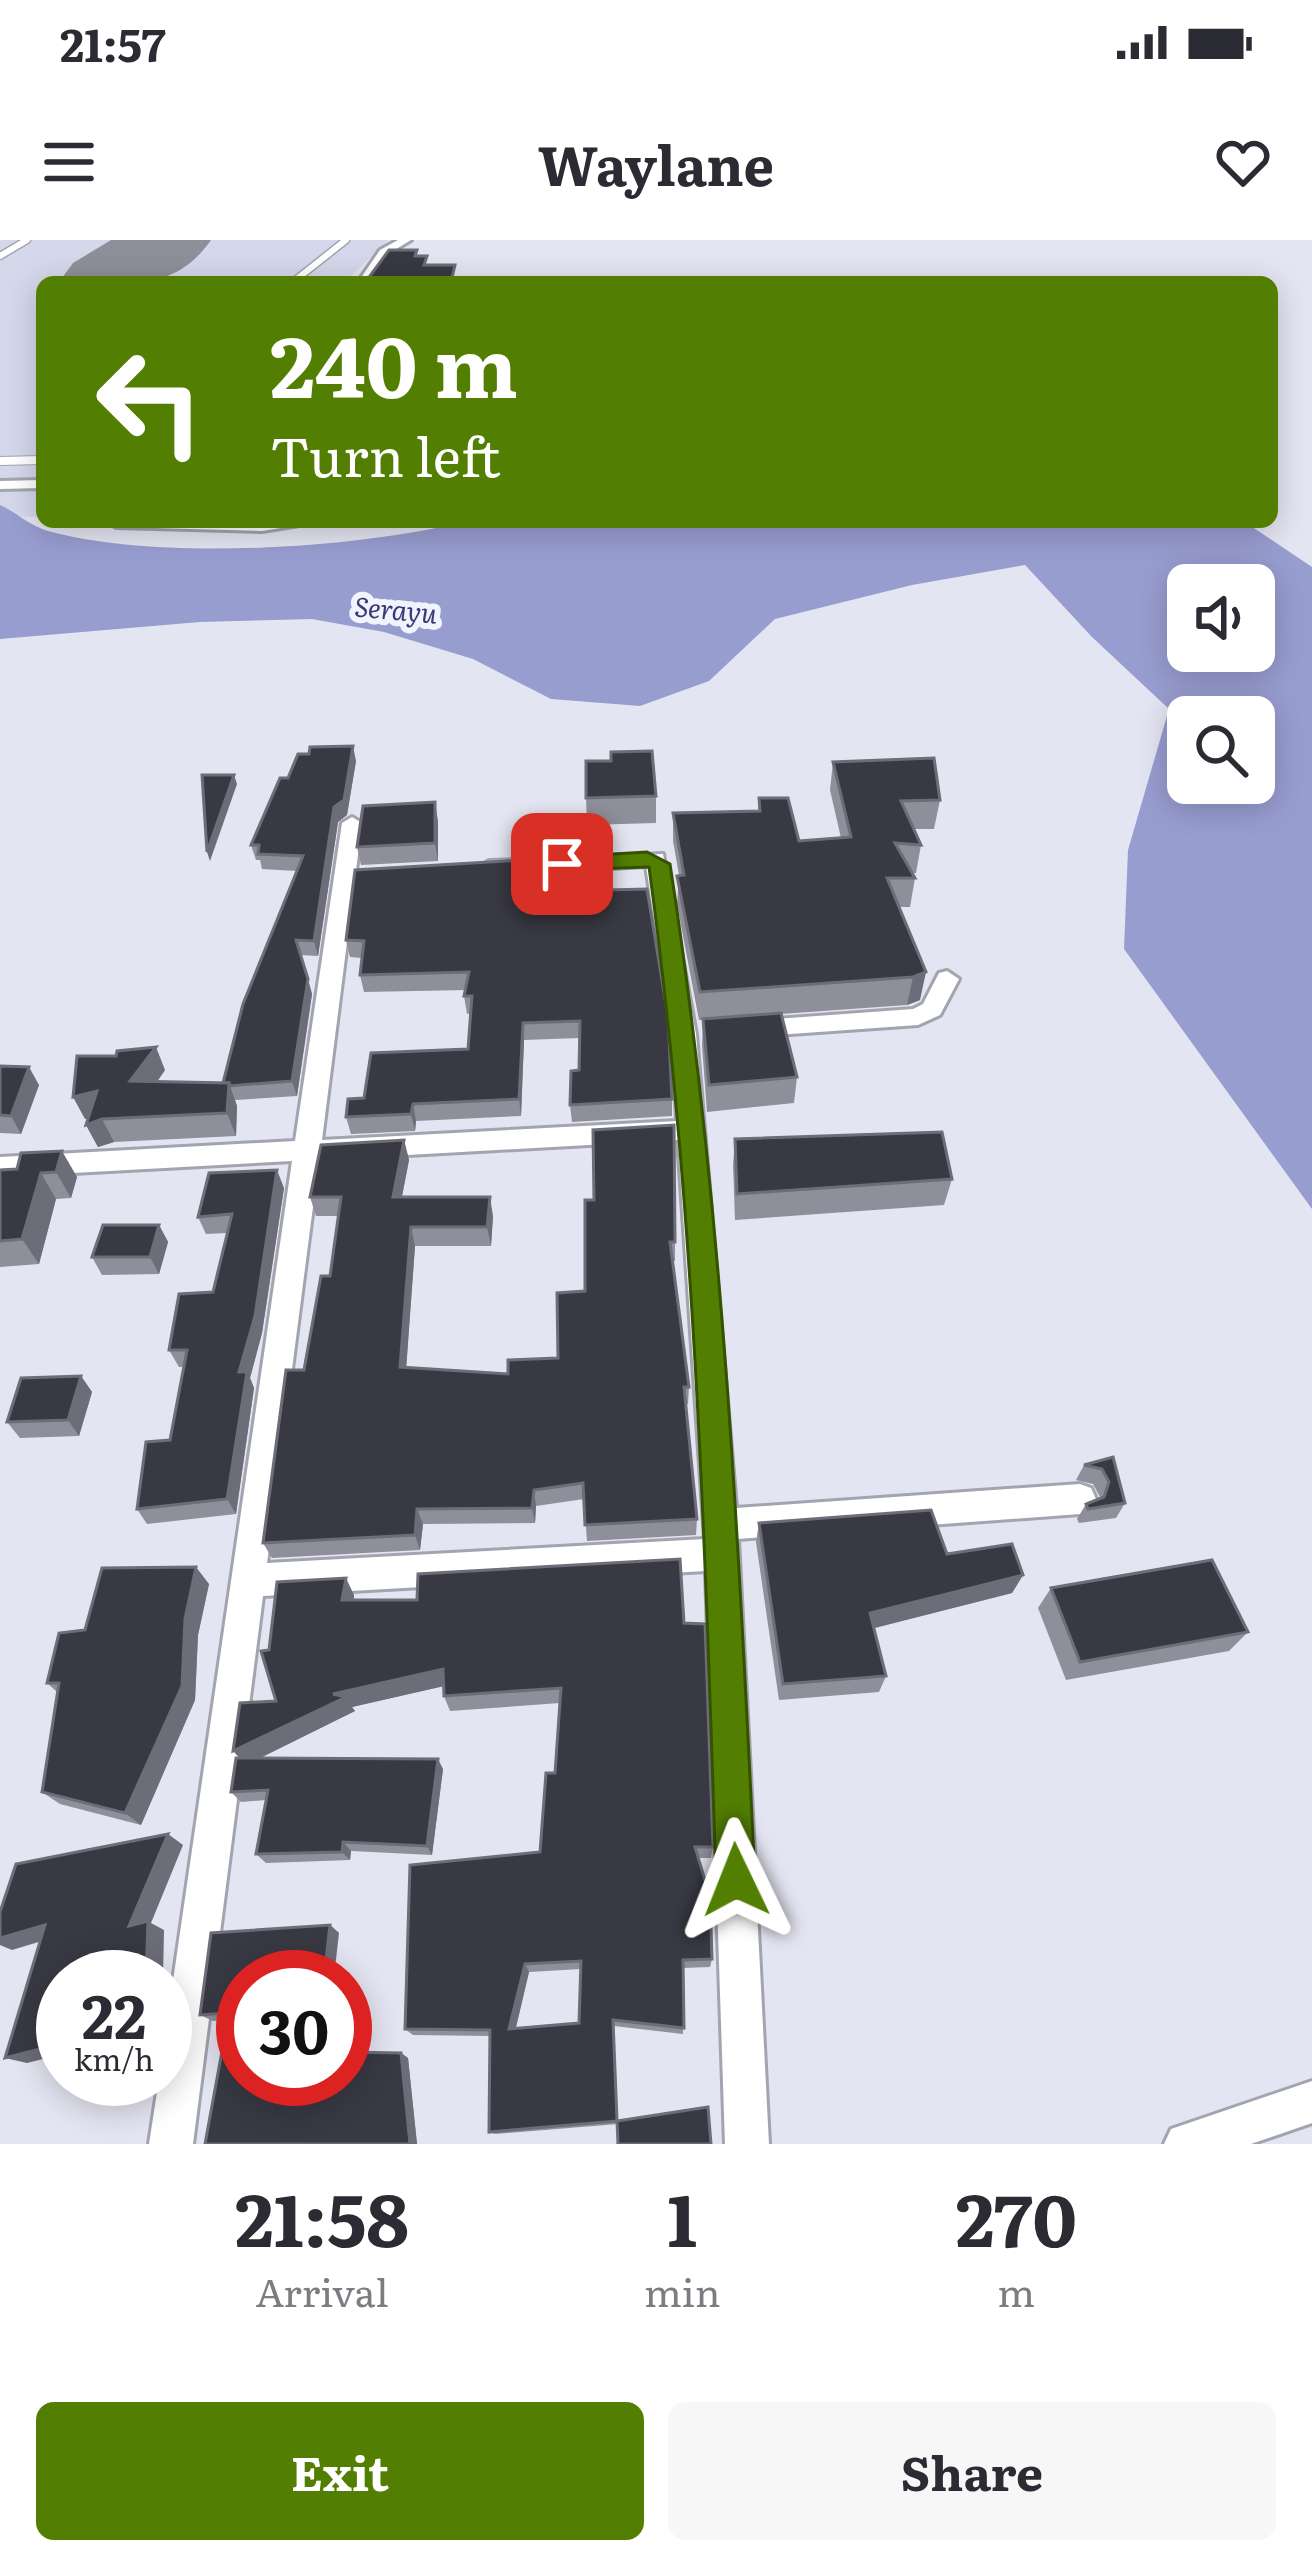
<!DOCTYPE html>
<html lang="en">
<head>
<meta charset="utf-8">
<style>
  :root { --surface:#fff; --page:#f7f7f7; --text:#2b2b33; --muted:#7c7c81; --accent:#527e02 }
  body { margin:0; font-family:Literata,serif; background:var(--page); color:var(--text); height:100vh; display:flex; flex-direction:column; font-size:45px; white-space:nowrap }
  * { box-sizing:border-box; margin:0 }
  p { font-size:39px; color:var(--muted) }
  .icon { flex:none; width:66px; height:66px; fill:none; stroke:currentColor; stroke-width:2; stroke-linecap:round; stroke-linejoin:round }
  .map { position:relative; height:1904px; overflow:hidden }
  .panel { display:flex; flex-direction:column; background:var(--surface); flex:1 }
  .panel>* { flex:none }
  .banner { position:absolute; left:36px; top:36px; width:1242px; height:252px; border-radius:18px; box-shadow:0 6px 30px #0003; background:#527e02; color:#fff; overflow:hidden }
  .fabs { position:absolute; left:1167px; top:324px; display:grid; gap:24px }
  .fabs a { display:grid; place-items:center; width:108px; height:108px; border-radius:18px; background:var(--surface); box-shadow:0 6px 30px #0003; font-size:60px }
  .speed { position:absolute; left:36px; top:1710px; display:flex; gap:24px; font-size:60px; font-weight:700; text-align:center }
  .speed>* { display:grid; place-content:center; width:156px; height:156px; border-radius:50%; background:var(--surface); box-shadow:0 6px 30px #0003; line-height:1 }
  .speed small { font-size:30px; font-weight:400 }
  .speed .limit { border:18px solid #d22; background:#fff; color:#111 }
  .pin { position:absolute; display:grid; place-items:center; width:102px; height:102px; color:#fff; margin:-51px; border-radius:24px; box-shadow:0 6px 18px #0006 }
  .me { position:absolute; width:132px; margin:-66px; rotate:358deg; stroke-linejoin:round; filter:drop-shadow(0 0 9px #0008) }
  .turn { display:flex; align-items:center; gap:42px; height:252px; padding:0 36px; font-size:54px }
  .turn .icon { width:156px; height:156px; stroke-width:2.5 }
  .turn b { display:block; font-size:84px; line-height:102px }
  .eta { display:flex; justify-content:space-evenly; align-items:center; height:204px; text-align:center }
  .eta b { font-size:72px; font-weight:700; line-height:84px }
  .action { display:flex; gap:24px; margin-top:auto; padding:24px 36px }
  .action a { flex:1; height:138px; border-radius:18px; background:var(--accent); color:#fff; font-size:48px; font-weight:700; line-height:138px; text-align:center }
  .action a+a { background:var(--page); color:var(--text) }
  .status { display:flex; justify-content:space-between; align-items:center; height:84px; padding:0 60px; background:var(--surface); direction:ltr }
  .status svg { height:33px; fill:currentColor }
  header { display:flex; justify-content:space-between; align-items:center; height:156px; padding:0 36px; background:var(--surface); font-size:54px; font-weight:700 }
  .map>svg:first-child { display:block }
  .built { fill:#d5d8eb }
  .water { fill:#989dd0; fill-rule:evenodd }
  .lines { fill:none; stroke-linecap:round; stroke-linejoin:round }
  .runway { fill:#8e9099; fill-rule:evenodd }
  .service-far1-casing { stroke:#a2a4af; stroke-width:9 }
  .service-casing { stroke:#a2a4af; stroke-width:10 }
  .minor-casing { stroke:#a2a4af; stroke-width:6 }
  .service-far1 { stroke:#fff; stroke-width:6 }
  .service { stroke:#fff; stroke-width:8 }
  .minor { fill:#fff; fill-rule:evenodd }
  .wall { fill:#8e8f9a; fill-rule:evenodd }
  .shaded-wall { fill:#6c6d78 }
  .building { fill:#383943; stroke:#6c6d78; stroke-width:3; fill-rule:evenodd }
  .route { fill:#527e02; stroke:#355201; stroke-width:3 }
  .labels { text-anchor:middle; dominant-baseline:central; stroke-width:12; stroke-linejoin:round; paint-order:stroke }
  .far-water-label { font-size:27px; font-style:italic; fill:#393a78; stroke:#f1f3fd }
</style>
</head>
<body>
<div class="status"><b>21:57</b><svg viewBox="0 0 49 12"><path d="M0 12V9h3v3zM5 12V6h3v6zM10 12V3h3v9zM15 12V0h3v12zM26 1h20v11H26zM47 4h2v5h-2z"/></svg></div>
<header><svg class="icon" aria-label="menu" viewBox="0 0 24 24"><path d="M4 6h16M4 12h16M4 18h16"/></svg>Waylane<svg class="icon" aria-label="heart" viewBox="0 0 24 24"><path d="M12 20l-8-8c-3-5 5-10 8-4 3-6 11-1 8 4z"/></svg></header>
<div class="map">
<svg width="1312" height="1904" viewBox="0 0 1312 1904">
  <rect width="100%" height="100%" fill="#e4e5f2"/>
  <polygon class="built" points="0,0 388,0 345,42 42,42 42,277 0,276"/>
  <path class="water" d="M0 265C16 272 30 286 48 291 158 321 352 309 463 282H1245L1312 327V969L1124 709 1128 610 1169 469 1092 397 1025 325 912 345 775 379 709 441 640 466 551 459 473 419 384 392 312 379 200 382 0 399ZM1188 345H1254V411H1188ZM1188 477H1254V543H1188Z"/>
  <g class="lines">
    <path class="runway" d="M111 0H211C172 56 120 42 59 42L73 23Z"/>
    <g class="service-far1-casing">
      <g id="service-far1">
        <polyline points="0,16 27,0"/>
        <polyline points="293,42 346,0"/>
      </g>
    </g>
    <g class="service-casing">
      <polyline id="service" points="0,221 42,220"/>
    </g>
    <g class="minor-casing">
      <g id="minor">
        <polygon points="398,0 411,0 388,14 370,42 358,42 380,10"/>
        <polygon points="42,240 42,248 0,249 0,241"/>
        <polygon points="108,282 318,282 262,291 116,287"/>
        <path d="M352 577 362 583 322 900 677 881 672 794 646 626 489 635 478 628 489 621 663 614 696 794 736 1268 1080 1244 1091 1248 1096 1259 1091 1270 1080 1274 738 1299 769 1904H725L706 1331 263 1356 193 1904H149L159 1839H165V1796L292 921 0 937V917L295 901 342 583ZM678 900 705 1299 267 1323 319 920Z"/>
        <polygon points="947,731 959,739 940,775 918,785 748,797 736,789 748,781 913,769 923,764 939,733"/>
        <polygon points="1312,1841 1312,1883 1251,1904 1164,1904 1171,1889"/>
      </g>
    </g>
    <use href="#service-far1" class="service-far1"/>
    <use href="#service" class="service"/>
    <use href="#minor" class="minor"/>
  </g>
  <g class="wall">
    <polygon points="356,521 347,575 338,582 318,716 300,715 312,754 297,856 235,860 237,866 236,896 114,902 98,907 86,885 88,879 85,879 165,830 157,842 223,843 297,631 262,629 260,620 256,620 251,605 288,538"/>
    <polygon points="833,522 940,560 934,589 914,589 921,605 916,633 912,633 915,638 910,667 899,667 920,760 907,765 781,774 797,837 794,863 707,872 702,806 703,780 699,780 677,664 679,635 673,601 673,573 758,571 759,558 799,601 841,598 830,550"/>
    <polygon points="656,556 656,583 587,585 586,558"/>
    <polygon points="438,581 438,621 361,625 357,607"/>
    <polygon points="524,620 525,652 672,859 672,876 572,882 570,865 579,830 579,798 524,800 521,876 416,881 415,891 351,894 346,877 364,858 468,809 471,773 467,774 464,756 466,750 364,752 360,735 362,718 350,717 346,700"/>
    <polygon points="0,826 39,845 21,894 0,893"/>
    <polygon points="735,899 952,939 944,965 735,980 733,925"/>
    <polygon points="404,900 409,920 402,957 493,976 491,1006 415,1006 406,1128 508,1134 558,1118 585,1051 585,960 675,1002 675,1021 673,1021 689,1147 688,1164 686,1164 697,1279 696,1295 587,1301 584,1259 536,1266 535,1283 423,1284 420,1310 272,1318 263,1303 304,1130 330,1036 338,976 316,976 310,957"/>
    <polygon points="21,913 77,937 71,958 56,959 39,1024 0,1027 0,930 17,929"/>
    <polygon points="284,948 262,1093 250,1138 254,1148 236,1274 147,1284 137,1269 170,1200 184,1127 179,1127 169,1110 213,1052 227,993 206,994 198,977"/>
    <polygon points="159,985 168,1002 159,1034 102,1035 92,1017"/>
    <polygon points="81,1136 92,1152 79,1196 20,1198 7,1182"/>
    <polygon points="1113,1217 1125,1263 1116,1278 1079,1283 1077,1279 1086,1264 1100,1257 1093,1244 1076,1240 1084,1225"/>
    <polygon points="759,1283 947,1314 1023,1335 1012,1353 873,1388 886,1436 879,1452 779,1460 756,1302"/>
    <polygon points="209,1344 198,1395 195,1460 141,1585 60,1564 42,1552 57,1452 47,1443 85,1390"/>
    <polygon points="1051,1348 1248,1392 1229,1411 1066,1440 1038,1368"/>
    <path d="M354 1355V1360L684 1383 713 1607 711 1618H698L712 1719 710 1727 683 1728V1794L614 1786 618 1884 495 1894 489 1892 490 1796 413 1795 405 1789 540 1612 555 1533 560 1463 450 1471 444 1456 443 1446 352 1467 355 1471 260 1518 443 1529 432 1615 351 1611 350 1620 266 1623 256 1614 266 1560 241 1562 231 1552 239 1518 276 1461 269 1410ZM581 1729 579 1783 516 1788 529 1732Z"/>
    <polygon points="330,1685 339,1693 243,1839 401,1813 408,1818 417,1904 205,1904 228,1780 213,1781 200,1775"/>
  </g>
  <g class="shaded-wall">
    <polygon points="353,506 356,521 347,575 338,582 318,716 314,701 334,567"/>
    <polygon points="234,535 237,544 210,621 207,612"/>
    <polygon points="435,562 438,581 438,621 435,603"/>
    <polygon points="926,732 920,760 907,765 913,737"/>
    <polygon points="308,739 312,754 297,856 292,841"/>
    <polygon points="523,783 524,800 521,876 519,859"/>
    <polygon points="156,807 165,830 141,864 130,841"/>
    <polygon points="29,827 39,845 21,894 11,876"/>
    <polygon points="229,843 237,866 236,896 227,873"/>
    <polygon points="97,851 108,874 85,879 73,857"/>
    <polygon points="413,864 416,881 415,891 411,874"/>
    <polygon points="102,879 114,902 98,907 86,885"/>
    <polygon points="404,900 409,920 398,976 393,957"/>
    <polygon points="62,911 77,937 71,958 56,932"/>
    <polygon points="277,930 284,948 262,1093 250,1138 254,1148 236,1274 227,1259 239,1132"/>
    <polygon points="41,933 56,959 39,1024 22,999"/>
    <polygon points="490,957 493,976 491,1006 487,987"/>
    <polygon points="159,985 168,1002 159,1034 150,1017"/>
    <polygon points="411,987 415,1006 405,1145 400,1127"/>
    <polygon points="81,1136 92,1152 79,1196 68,1180"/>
    <polygon points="534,1250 536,1266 535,1283 532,1268"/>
    <polygon points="417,1269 423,1284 420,1310 415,1295"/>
    <polygon points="196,1327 209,1344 198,1395 195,1460 141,1585 125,1573 185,1379"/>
    <polygon points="1023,1335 1012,1353 863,1391 870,1373"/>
    <polygon points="346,1338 354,1355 351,1377 342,1360"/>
    <polygon points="443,1429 449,1445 352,1467 355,1471 246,1525 233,1511 333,1454"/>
    <polygon points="438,1519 443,1529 432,1615 427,1606"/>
    <polygon points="168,1594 183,1605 151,1683 164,1690 163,1737 146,1737 129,1686"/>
    <polygon points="343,1602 351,1611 350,1620 342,1612"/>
    <polygon points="45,1685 65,1694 12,1710 0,1705 0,1698"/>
    <polygon points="330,1685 339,1693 334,1737 324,1737"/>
    <polygon points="525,1724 529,1732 514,1795 509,1789"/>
    <polygon points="63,1803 63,1814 27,1823 5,1818"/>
    <polygon points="401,1813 408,1818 417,1904 410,1904"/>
  </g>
  <g class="building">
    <polygon points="389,10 417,10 415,16 427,16 424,25 455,25 451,42 370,42 370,36"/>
    <polygon points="353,506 344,560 334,567 314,701 296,700 308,739 292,841 229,846 229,843 223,843 243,764 303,616 258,614 259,605 251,605 280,538 288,538 298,514 309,514 310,507"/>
    <polygon points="652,511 656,556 586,558 586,521 611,521 611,512"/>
    <polygon points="934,518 940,560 901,561 921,605 895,603 915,638 887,638 926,732 913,737 700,752 677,636 684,635 673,573 760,571 759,558 788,558 799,601 851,597 833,522"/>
    <polygon points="202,535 234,535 207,612"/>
    <polygon points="435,562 435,603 357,607 363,566"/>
    <polygon points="524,620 522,652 647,649 668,777 672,859 570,865 571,831 579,830 580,781 523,783 519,859 413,864 411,874 346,877 348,859 364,858 371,813 468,809 472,756 464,756 469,732 360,735 364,701 346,700 355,630"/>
    <polygon points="781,773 797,837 709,845 703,779"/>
    <polygon points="156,807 130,841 229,843 227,873 102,879 86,885 97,851 73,857 77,816 116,816 117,811"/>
    <polygon points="0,826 29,827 11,876 0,875"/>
    <polygon points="674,885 675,1002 670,1002 689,1147 684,1147 697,1279 585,1285 583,1243 534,1250 532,1268 417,1269 415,1295 263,1303 286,1130 304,1130 321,1036 330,1036 341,957 310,957 321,905 404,900 393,957 490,957 487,987 411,987 400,1127 508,1134 508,1120 558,1118 557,1053 585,1051 585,960 594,960 593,890"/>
    <polygon points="942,892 952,939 737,954 735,899"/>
    <polygon points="62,911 56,932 41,933 22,999 0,1001 0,930 17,929 21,913"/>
    <polygon points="277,930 255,1076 239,1132 247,1132 227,1259 137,1269 146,1202 170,1200 187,1110 169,1110 179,1054 213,1052 232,974 198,977 209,933"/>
    <polygon points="103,985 159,985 150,1017 92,1017"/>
    <polygon points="81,1136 68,1180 7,1182 21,1138"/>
    <polygon points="1113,1217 1125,1263 1088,1269 1086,1264 1104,1257 1109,1242 1102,1229 1084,1225"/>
    <polygon points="931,1270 947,1314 1012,1304 1023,1335 870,1373 886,1436 783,1444 759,1283"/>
    <path d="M680 1319 684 1383 705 1384 713 1607H695L710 1657 712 1719 683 1720 684 1788 613 1780 617 1881 489 1892 490 1790 405 1789 410 1625 540 1612 546 1533H555L561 1448 444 1456 443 1429 333 1454 346 1457 233 1511 240 1463 276 1461 261 1411 269 1410 277 1342 346 1338 342 1360H417L418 1334ZM581 1721 579 1783 509 1789 525 1724Z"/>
    <polygon points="1212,1320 1248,1392 1080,1422 1051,1348"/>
    <polygon points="196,1327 185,1379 182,1446 125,1573 42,1552 59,1443 47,1443 59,1393 85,1390 102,1328"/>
    <polygon points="236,1518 438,1519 427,1606 343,1602 342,1612 256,1614 268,1550 231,1552"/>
    <polygon points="168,1594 129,1686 148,1681 146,1737 63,1737 63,1803 5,1818 45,1685 0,1698 0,1672 16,1624"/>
    <polygon points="330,1685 324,1737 243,1737 243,1839 345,1839 345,1812 401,1813 410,1904 205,1904 229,1773 200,1775 211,1693"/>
    <polygon points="708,1867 711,1904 618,1904 617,1881"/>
  </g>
  <path class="route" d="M647 612 670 624C722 960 739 1300 755 1640L750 1653 736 1659 722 1653 716 1640C705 1301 695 963 649 627L562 630 551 624 562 617Z"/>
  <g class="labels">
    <g class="far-water-label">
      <text transform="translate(396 368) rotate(5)">Serayu</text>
    </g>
  </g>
</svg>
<div class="fabs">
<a><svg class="icon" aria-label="sound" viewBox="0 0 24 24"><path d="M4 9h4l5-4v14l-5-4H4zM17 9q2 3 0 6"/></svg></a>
<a><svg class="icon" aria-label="search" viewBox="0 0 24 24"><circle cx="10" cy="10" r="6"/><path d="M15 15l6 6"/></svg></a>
</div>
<div class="speed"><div>22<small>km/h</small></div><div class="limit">30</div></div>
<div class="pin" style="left:562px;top:624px;background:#d93025"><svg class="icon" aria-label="arrive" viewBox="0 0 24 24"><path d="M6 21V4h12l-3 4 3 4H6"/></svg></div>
<svg class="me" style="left:736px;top:1640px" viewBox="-20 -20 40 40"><path d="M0-17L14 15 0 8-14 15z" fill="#527e02" stroke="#fff" stroke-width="4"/></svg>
<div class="banner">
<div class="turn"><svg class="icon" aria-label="left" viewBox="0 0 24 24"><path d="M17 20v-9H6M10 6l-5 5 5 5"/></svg><div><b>240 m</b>Turn left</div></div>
</div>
</div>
<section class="panel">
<div class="eta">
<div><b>21:58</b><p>Arrival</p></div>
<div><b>1</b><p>min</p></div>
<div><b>270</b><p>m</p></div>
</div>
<div class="action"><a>Exit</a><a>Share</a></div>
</section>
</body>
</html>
